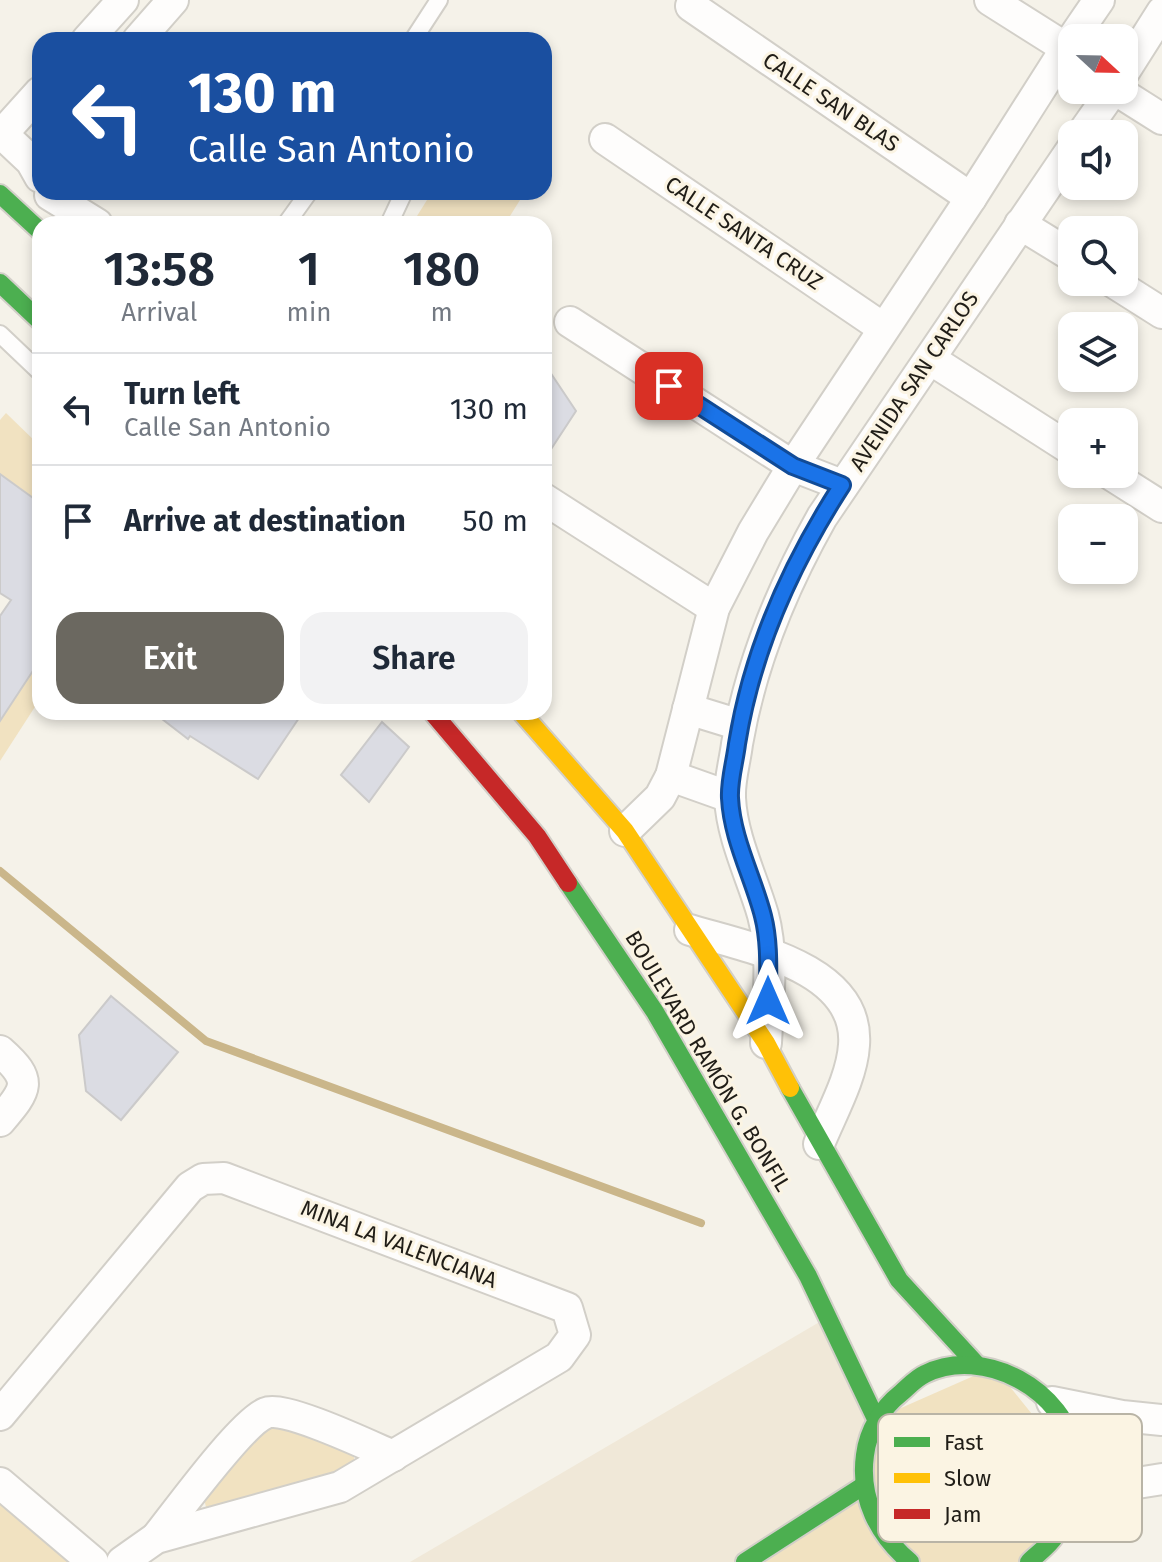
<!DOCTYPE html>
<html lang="en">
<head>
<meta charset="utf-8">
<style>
  :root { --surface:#fff; --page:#f2f2f3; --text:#1f2937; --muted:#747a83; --line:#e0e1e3; --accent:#6b6860 }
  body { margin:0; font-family:"Fira Sans",sans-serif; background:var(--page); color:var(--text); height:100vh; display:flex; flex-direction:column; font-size:30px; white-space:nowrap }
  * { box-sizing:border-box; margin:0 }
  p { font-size:26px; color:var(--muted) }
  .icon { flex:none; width:44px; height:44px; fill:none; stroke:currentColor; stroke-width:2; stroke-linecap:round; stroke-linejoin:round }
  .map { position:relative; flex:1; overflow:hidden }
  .details { position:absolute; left:32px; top:216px; width:520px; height:504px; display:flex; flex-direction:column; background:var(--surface); border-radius:24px; box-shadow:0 4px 12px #0003 }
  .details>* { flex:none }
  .hud { position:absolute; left:32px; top:32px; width:520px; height:168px; border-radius:24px; box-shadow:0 4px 12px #0003; background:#1a4fa0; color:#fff; overflow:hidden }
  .needle { width:52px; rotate:112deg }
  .fabs { position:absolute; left:1058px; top:24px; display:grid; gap:16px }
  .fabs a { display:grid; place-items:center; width:80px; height:80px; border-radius:16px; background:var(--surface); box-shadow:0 4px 12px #0003; font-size:40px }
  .pin { position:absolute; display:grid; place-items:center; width:68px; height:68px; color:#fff; margin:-34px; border-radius:16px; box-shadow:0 4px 12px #0006 }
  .me { position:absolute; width:88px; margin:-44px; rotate:0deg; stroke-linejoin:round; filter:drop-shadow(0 0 6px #0008) }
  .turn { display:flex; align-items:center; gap:28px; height:168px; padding:0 24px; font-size:36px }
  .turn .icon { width:104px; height:104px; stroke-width:2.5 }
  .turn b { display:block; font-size:56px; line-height:68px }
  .eta { display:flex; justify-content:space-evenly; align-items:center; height:136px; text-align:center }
  .eta b { font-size:48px; font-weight:600; line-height:56px }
  .button { display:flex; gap:16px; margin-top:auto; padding:16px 24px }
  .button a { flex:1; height:92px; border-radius:24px; background:var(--accent); color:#fff; font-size:32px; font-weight:600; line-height:92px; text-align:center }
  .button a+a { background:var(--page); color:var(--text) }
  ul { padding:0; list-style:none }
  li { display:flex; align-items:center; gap:24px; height:112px; padding:0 24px; border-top:2px solid var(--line) }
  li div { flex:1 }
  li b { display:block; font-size:30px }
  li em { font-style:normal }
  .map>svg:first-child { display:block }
  .built { fill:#f0e8d8 }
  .green { fill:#f1e2c1 }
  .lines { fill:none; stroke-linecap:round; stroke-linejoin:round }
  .stream { stroke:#cab68a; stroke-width:8 }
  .building { fill:#dbdce3; stroke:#cbcaca; stroke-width:2 }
  .lane-casing { stroke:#d2cfc8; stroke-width:20 }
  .street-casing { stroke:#d2cfc8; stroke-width:34 }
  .fast-casing { stroke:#d2cfc8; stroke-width:22 }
  .slow-casing { stroke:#d2cfc8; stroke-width:22 }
  .jam-casing { stroke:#d2cfc8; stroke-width:22 }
  .lane { stroke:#fefdfc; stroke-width:16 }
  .street { stroke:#fefdfc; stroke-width:30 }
  .fast { stroke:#4caf50; stroke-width:18 }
  .slow { stroke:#ffc107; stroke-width:18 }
  .jam { stroke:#c62828; stroke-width:18 }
  .route-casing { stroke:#114b97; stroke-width:20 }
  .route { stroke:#1a73e8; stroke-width:14 }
  .labels { text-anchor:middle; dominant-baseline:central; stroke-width:6; stroke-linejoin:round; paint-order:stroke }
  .street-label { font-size:22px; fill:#201d17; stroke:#fbf4e3 }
  .key { fill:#fbf4e3; stroke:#b9b4a6; stroke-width:2 }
  .key-label { font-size:22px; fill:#201d17 }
</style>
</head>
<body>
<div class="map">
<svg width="1162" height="1562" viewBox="0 0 1162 1562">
  <rect width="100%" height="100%" fill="#f5f2e9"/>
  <polygon class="built" points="828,1317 876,1419 863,1486 745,1562 410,1562"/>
  <g class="green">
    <polygon points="432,192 525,192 505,224 412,224"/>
    <polygon points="6,413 40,446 40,503 0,474 0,420"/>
    <polygon points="40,660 40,699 0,761 0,710"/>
    <polygon points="994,1367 1077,1470 1029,1562 745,1562 863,1485 876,1419"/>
    <polygon points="270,1416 353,1446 355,1469 206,1507 204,1499"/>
    <polygon points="0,1490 83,1562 0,1562"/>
  </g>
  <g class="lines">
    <polyline class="stream" points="0,871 206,1041 701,1223"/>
  </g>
  <g class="building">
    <polygon points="544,363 576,411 544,460"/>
    <polygon points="0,474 40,503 40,660 0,721 0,616 11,600 0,593"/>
    <polygon points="153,712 303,712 258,779 190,736 188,739"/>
    <polygon points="382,722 409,747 369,802 341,775"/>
    <polygon points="111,996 178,1052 121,1120 86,1091 79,1035"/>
  </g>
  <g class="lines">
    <g class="lane-casing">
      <g id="lane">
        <polyline points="413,40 439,0"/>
        <polyline points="286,224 309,192"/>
        <polyline points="389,224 404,192"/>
        <polyline points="0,334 40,372"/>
      </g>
    </g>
    <g class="street-casing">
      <g id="street">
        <polyline points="990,0 1066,48"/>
        <polyline points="691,6 971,198"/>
        <polyline points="1073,38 1099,0"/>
        <polyline points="87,40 123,0"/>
        <polyline points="138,40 173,0"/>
        <polyline points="1124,72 1162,12"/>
        <polyline points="1116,90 1162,119"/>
        <polyline points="0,132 31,161 40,177"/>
        <polyline points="3,133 40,92"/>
        <polyline points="1082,134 1113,90"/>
        <polyline points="605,139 883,328"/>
        <polyline points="50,195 97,224"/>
        <polyline points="1020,224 1072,256"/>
        <polyline points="1113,282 1162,313"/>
        <polyline points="570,322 793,466 842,485"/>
        <polyline points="930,359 1072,450"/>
        <polyline points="1110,474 1162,507"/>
        <polyline points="544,499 714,608"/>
        <polyline points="688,709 740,725"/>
        <polyline points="671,776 730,797"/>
        <polyline points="625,831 660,797 671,776 714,608 753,532 793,466 971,198 1072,39"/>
        <path d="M690 930C746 947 860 967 854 1045 852 1078 831 1114 819 1144"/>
        <path d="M766 1043C768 1001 774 956 763 915 752 877 732 838 730 798 729 781 735 761 737 744 751 662 782 588 822 517L1072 149"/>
        <path d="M0 1051C34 1081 27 1089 0 1121"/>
        <polyline points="1052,1402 1122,1416 1162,1420"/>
        <polyline points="0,1415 190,1187 203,1179 224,1178 567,1308 575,1335 559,1357 340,1487 156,1538 122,1562"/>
        <polyline points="0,1483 93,1562"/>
        <polyline points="1071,1506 1131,1484 1162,1479"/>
        <path d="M156 1538C176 1513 242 1422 266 1413 284 1405 372 1447 393 1456"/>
      </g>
    </g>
    <g class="fast-casing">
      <g id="fast">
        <polyline points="0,194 40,231"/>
        <polyline points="0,283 40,321"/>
        <polyline points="568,883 655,1012 808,1276 876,1419"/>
        <polyline points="790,1088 899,1280 977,1365"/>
        <polyline points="745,1562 863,1486"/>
        <path d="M910 1562C878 1535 859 1498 865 1455 868 1430 882 1408 901 1393 908 1387 916 1378 925 1374 983 1345 1067 1390 1075 1455 1079 1483 1070 1512 1055 1536 1049 1546 1037 1554 1029 1562"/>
      </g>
    </g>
    <g class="slow-casing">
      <polyline id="slow" points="521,712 625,831 766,1043 790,1088"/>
    </g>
    <g class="jam-casing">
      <polyline id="jam" points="432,712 537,836 568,883"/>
    </g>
    <use href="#lane" class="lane"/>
    <use href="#street" class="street"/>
    <use href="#fast" class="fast"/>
    <use href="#slow" class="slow"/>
    <use href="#jam" class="jam"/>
  </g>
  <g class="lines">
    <g class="route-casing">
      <path id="route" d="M669 386 793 466 842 485C791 564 752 650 737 744 735 761 729 781 730 798 732 839 753 877 763 916 770 943 768 973 768 1001"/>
    </g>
    <use href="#route" class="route"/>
  </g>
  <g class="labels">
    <g class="street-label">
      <text transform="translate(831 102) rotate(34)">CALLE SAN BLAS</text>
      <text transform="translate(744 233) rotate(34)">CALLE SANTA CRUZ</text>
      <text transform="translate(914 381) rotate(-56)">AVENIDA SAN CARLOS</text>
      <text transform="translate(708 1061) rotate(59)">BOULEVARD RAMÓN G. BONFIL</text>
      <text transform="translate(399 1244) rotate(21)">MINA LA VALENCIANA</text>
    </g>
  </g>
  <rect x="878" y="1414" width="264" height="128" rx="12" class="key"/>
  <rect x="894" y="1437" width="36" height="10" fill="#4caf50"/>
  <rect x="894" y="1473" width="36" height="10" fill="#ffc107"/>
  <rect x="894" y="1509" width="36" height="10" fill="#c62828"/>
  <g class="key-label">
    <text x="944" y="1450">Fast</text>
    <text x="944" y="1486">Slow</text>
    <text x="944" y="1522">Jam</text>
  </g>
</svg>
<div class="fabs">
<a><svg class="needle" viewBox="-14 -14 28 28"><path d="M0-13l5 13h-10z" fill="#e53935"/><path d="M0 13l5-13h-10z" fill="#747a83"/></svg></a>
<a><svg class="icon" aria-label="sound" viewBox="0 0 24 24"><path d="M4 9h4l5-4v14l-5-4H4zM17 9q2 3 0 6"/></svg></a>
<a><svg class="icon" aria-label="search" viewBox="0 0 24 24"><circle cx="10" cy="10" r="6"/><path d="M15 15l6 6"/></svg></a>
<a><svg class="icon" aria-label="layers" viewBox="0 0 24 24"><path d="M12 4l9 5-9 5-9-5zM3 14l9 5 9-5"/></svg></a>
<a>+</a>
<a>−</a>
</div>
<div class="pin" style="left:669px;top:386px;background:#d93025"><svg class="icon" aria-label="arrive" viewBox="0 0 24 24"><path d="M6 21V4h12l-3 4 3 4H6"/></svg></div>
<svg class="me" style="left:768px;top:1001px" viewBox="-20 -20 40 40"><path d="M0-17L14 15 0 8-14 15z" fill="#1a73e8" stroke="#fff" stroke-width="4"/></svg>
<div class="hud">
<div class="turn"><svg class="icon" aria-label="left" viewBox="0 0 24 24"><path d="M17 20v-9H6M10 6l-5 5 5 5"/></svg><div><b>130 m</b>Calle San Antonio</div></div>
</div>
<section class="details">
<div class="eta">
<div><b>13:58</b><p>Arrival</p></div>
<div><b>1</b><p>min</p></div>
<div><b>180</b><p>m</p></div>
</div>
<ul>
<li><svg class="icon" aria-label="left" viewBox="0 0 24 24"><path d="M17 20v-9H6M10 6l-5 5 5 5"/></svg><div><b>Turn left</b><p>Calle San Antonio</p></div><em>130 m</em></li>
<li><svg class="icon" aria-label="arrive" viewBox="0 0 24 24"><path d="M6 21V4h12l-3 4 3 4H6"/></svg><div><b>Arrive at destination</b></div><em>50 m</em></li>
</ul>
<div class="button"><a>Exit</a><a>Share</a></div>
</section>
</div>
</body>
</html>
